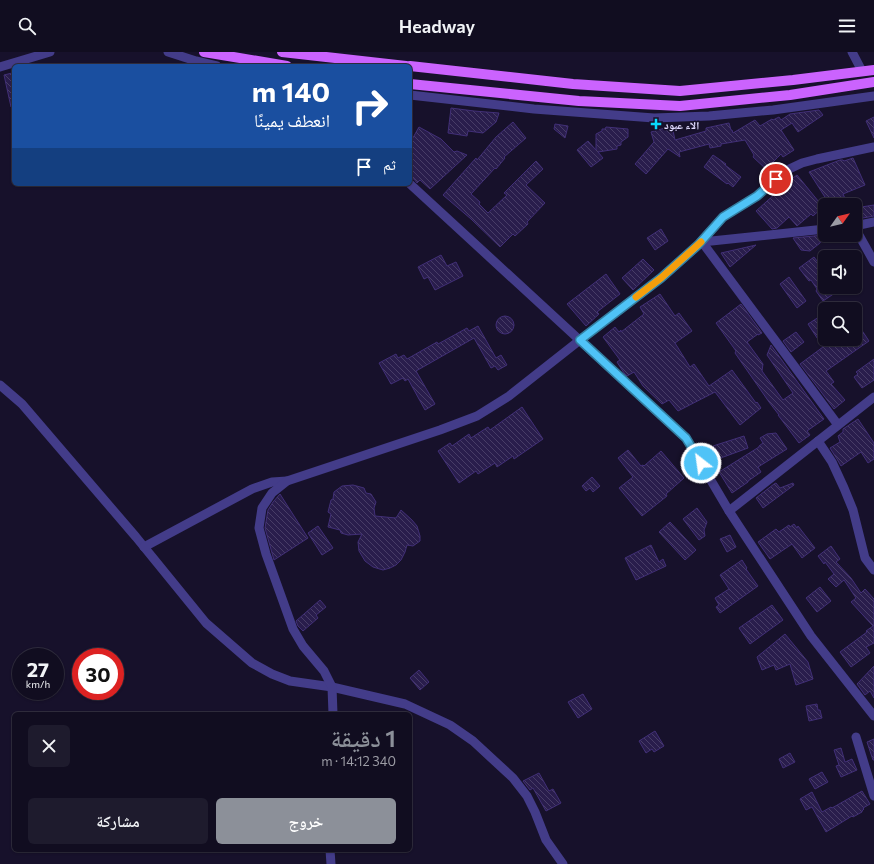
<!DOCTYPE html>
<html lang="ar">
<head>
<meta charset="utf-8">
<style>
  :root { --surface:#110d20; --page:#1e1b2d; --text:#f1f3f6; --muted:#9c9ca5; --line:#302d3e; --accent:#8c9099 }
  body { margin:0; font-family:Commissioner,"Noto Naskh Arabic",sans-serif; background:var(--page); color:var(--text); direction:rtl; height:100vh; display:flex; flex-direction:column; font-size:15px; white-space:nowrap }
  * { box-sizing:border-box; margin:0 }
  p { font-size:13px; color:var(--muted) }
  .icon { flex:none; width:22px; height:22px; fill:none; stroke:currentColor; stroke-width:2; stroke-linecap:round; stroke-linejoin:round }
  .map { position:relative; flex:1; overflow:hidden; direction:ltr }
  .side { position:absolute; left:12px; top:660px; width:400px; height:140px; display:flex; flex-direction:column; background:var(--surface); border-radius:6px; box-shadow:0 1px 3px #0004,0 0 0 1px var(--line); direction:rtl }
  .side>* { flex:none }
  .banner { position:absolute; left:12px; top:12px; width:400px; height:122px; border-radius:6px; box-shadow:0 1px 3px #0004,0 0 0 1px var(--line); direction:rtl; background:#1a4fa0; color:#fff; overflow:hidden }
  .needle { width:26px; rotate:56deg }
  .tools { position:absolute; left:818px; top:146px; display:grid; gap:8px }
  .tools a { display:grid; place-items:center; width:44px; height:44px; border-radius:6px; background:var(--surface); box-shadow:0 1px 3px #0004,0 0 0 1px var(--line); font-size:20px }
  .speed { position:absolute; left:12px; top:596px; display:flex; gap:8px; font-size:20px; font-weight:700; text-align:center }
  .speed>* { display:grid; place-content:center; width:52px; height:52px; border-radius:50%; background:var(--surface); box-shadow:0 1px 3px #0004,0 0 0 1px var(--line); line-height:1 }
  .speed small { font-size:10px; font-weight:400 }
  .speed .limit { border:6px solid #d22; background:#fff; color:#111 }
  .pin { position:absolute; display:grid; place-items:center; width:34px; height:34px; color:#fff; margin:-17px; border:2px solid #fff; border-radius:50%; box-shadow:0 1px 4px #0007 }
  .me { position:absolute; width:44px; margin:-22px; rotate:330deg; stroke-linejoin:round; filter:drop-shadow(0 0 3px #0008) }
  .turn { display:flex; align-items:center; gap:14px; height:84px; padding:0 16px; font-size:18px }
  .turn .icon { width:52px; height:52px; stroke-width:2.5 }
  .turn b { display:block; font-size:28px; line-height:34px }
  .then { display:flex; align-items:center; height:38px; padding:0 16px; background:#0003; gap:8px; font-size:15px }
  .round { display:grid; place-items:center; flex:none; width:42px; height:42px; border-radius:6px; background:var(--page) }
  .head { display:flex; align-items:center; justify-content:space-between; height:68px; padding:0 16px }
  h1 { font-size:24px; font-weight:600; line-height:30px; color:var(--accent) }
  .button { display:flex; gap:8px; margin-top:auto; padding:8px 16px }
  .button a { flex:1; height:46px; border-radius:6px; background:var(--accent); color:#fff; font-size:16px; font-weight:600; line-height:46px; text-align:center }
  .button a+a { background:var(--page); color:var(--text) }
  header { display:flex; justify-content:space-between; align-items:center; height:52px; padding:0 16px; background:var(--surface); font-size:18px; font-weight:600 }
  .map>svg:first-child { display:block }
  .building { fill:url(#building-back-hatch); stroke:#412f77 }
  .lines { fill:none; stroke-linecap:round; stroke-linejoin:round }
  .minor { stroke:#433c89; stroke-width:9 }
  .major { stroke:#cb63fe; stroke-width:10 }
  .route-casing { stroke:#337fa1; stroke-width:10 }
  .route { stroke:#4fc3f7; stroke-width:7 }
  .slow { stroke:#f59e0b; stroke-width:7 }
  .poi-dot { fill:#08d9fe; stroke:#17112b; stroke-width:1.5 }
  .labels { text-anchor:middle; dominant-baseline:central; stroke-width:3; stroke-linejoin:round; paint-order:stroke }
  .poi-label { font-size:11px; font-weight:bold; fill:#e1dbff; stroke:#17112b; text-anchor:start }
</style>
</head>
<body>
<header><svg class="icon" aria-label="menu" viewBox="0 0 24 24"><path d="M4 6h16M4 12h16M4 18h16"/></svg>Headway<svg class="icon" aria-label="search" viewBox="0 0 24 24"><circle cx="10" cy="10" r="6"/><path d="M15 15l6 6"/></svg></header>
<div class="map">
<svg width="874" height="812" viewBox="0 0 874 812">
  <defs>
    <pattern id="building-back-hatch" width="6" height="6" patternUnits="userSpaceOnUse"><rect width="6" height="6" fill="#291d4c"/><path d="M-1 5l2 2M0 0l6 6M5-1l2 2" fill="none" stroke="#483d67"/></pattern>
  </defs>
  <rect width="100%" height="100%" fill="#17112b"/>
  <g class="building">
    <polygon points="12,21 14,29 14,54 11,55 4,23"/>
    <polygon points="451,56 474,59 499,61 496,70 483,81 468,79 467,84 448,81"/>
    <polygon points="819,58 823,63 798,80 792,71 781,78 794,98 783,105 781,102 766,117 753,105 754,103 745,88 721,92 721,94 710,96 709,92 679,100 680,105 668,97 646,122 635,112 654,90 651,80 672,74 675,88 706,79 706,76 729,71 731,78 732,78 733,81 755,68 760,74 772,67 773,68 779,65 781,68 790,62"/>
    <polygon points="874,65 874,86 866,69"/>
    <polygon points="513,70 526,86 504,105 505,106 496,117 495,116 471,142 480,150 479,152 488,161 507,143 504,141 536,109 543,117 526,133 545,151 527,170 528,172 515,184 513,182 500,195 471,167 443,143 476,106 477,108 496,85"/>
    <polygon points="555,72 568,74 565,86 554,77"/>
    <polygon points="419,75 441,87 454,100 457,99 467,103 430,137 420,128 417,131 414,127 410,126 410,91"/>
    <polygon points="606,75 628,77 628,85 621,90 621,93 617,94 617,97 598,100 603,106 591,115 577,98 588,89 596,98 596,82 602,79 602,77 605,77"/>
    <polygon points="713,103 726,112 725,113 741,125 733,135 728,131 727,132 704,115"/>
    <polygon points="853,106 865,133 843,142 848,153 830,153 809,120 840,108 843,108 844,109"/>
    <polygon points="797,123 823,155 813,164 811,162 797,174 789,165 777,176 772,177 756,159 786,132 786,131"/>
    <polygon points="874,153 874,164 857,167 855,161 855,156"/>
    <polygon points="661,177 668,189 655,198 647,186"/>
    <polygon points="824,183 820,191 810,199 801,198 793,186"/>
    <polygon points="756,193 730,215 721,201"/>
    <polygon points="441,203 447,214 456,210 463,224 435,238 428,225 424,227 418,215"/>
    <polygon points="814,205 824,218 820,221 825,228 825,235 844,235 823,249 816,239 817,237 811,228 809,229 799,216"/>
    <polygon points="643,207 654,218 633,238 622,226"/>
    <polygon points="606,222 620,242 597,260 599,262 586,274 567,252"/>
    <polygon points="789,225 806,249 797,256 780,232"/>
    <polygon points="660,242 675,264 679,261 692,279 675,291 690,315 694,312 709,334 732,318 756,351 757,350 761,356 740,373 715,340 678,359 669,348 662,352 643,334 634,320 627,324 624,321 617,310 620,308 603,285 615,275 619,280 621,278 621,280 644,262 640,255"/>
    <polygon points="741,252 762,281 758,283 758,282 747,290 763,312 762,319 783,348 793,341 767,303 771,293 824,367 807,379 810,383 799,391 778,363 779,363 769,350 735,301 736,299 716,271"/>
    <circle cx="505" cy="273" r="9"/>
    <polygon points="819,265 825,270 825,294 835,287 855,287 855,268 869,289 826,319 834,330 831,332 845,348 834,357 800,312 823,295 808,272"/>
    <polygon points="478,274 496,306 501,303 507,313 498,318 495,314 491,316 474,286 416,319 435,352 425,358 408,327 405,329 403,326 391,332 379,311 396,302 398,306 404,303 407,307 437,290 438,292 467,276 469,279"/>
    <polygon points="796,280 804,290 791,300 783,289"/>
    <polygon points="874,307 874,328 862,336 854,325 858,322 856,320"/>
    <polygon points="522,355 543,387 514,407 513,404 497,415 495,411 478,422 476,419 459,431 438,399 450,391 452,394 469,382 471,386 488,375 490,378"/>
    <polygon points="858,367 874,391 874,407 868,411 861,400 841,414 837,407 830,396 840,390 838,384 843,380 843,377"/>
    <polygon points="776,381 787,397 758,415 761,420 748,429 748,430 732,441 719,420 759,395 759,394 763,391 760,386 767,382"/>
    <polygon points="744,384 748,396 718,407 713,394"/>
    <polygon points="628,398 641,414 643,413 644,414 661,399 684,426 666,442 667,444 642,464 619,436 633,425 618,406"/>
    <polygon points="592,425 600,434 593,440 590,436 586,439 582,434"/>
    <polygon points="776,431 780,436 793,431 794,433 763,456 756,446 774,432"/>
    <polygon points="353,433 364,436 366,441 371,442 376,450 374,456 375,464 396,466 401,458 412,468 417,474 420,484 420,489 413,494 407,493 405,500 401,508 396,513 390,516 383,518 373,515 365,509 359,499 358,490 362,482 348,483 341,481 340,478 328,475 331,462 328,460 331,448 333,447 334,440 342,434"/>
    <polygon points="280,442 308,486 274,508 265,476 268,458 273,450"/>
    <polygon points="697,456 707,470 704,478 705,484 699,488 683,467"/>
    <polygon points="670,470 696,498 685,508 659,480"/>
    <polygon points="794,472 797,476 798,474 815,496 802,506 792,492 770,507 758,490 776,477 779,480 789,473 790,475"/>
    <polygon points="318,474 333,496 322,503 308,481"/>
    <polygon points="730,483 736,495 727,500 720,487"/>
    <polygon points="651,493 659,510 663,507 666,514 636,528 625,506"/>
    <polygon points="831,494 840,507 836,510 851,526 861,541 865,537 874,547 874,591 866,595 870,601 851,615 840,600 867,580 866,579 873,574 851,550 856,546 844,528 836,535 828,527 834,522 825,510 824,512 818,504"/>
    <polygon points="742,508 747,516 746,517 758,534 720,561 716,555 719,553 715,546 729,537 720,523"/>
    <polygon points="820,535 831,549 817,560 806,546"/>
    <polygon points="320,548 326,555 316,563 318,566 303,579 298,574 296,569"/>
    <polygon points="772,553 783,568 750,592 739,576"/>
    <polygon points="785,582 808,610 813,627 796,633 790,612 776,618 774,613 762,618 757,605"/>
    <polygon points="874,614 874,646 870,639 865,643 857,632"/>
    <polygon points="419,618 429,630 420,638 410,626"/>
    <polygon points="583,642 592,657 578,666 568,650"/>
    <polygon points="817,652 818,658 820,658 822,666 809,669 806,654"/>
    <polygon points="655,679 664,694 654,700 652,697 646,701 639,689"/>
    <polygon points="874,687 874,708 873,708 867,690"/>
    <polygon points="841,696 845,710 852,707 857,718 841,725 836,714 839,713 834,698"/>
    <polygon points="790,701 795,710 783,716 779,707"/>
    <polygon points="822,720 828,730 815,737 809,727"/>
    <polygon points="539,721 549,739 553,737 561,751 546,759 533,736 530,738 523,729"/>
    <polygon points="862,739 870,752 863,756 864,757 862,759 862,760 853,765 852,764 826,780 812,755 806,758 800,747 812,740 822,760 831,755 832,756"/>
  </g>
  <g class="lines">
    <g class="minor">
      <polyline points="168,0 196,9 217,14"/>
      <polyline points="852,0 862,19"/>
      <polyline points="0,15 50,0"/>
      <polyline points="410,43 534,57 654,66 709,64 773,58 874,44"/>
      <polyline points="410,132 686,386 729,459 811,584 874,664"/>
      <polyline points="855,174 874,170"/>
      <polyline points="855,176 874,210"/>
      <polyline points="702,190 838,373"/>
      <polyline points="702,190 825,177"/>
      <polyline points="0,333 22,352 136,485 206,571 252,611 272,622 290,629 332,635 405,652 450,673 473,689 513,726 527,744 535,760 546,788 563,812"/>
      <polyline points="818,389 832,410 844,436 853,458 865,506 874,518"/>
      <polyline points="729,459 874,345"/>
      <polyline points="144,495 252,437 272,430 287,429"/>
      <polyline points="333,662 332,635 324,619 303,594 293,577 266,502 259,476 262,456 272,441 287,429 440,378 477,364 509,344 580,288 661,226 698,193 723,165 757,144 785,119 802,111 817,107 874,95"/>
      <polyline points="856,685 874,744"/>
      <polyline points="330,798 331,812"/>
    </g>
    <g class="major">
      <polyline points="204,0 287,14"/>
      <polyline points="282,0 406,14"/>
      <polyline points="410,14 573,32 680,39 793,28 874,18"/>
      <polyline points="410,32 579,49 680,54 790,43 874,30"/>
    </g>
  </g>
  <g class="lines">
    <g class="route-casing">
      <polyline id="route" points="701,411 686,386 580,288 661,226 698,193 723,165 757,144 776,127"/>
    </g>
    <use href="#route" class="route"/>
    <polyline class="slow" points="636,245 661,226 701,190"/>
  </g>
  <path class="poi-dot" d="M654 66h4v4h4v4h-4v4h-4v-4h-4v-4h4z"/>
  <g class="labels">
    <g class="poi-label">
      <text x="664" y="72">الاء عبود</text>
    </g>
  </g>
</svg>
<div class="tools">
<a><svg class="needle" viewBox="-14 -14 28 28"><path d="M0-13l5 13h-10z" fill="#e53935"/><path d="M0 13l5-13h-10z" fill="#9c9ca5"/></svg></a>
<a><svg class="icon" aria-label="sound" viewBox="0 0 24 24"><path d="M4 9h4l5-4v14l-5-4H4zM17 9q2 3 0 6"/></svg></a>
<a><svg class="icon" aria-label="search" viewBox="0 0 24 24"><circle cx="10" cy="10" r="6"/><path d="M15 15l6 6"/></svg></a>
</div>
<div class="speed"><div>27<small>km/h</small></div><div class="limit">30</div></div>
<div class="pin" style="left:776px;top:127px;background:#d93025"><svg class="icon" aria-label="arrive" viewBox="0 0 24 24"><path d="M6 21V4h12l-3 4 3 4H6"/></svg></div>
<svg class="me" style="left:701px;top:411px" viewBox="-20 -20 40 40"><circle r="17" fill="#4fc3f7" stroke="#fff" stroke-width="3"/><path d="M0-11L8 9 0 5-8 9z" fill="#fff"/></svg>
<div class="banner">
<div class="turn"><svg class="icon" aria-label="right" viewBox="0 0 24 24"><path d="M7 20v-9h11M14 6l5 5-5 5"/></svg><div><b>140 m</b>انعطف يمينًا</div></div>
<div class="then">ثم<svg class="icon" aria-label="arrive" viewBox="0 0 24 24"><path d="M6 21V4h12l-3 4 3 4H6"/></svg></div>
</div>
<section class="side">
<div class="head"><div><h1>1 دقيقة</h1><p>340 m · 14:12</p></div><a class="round"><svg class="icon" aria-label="close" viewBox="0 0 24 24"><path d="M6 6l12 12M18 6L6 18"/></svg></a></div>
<div class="button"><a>خروج</a><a>مشاركة</a></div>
</section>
</div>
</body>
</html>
